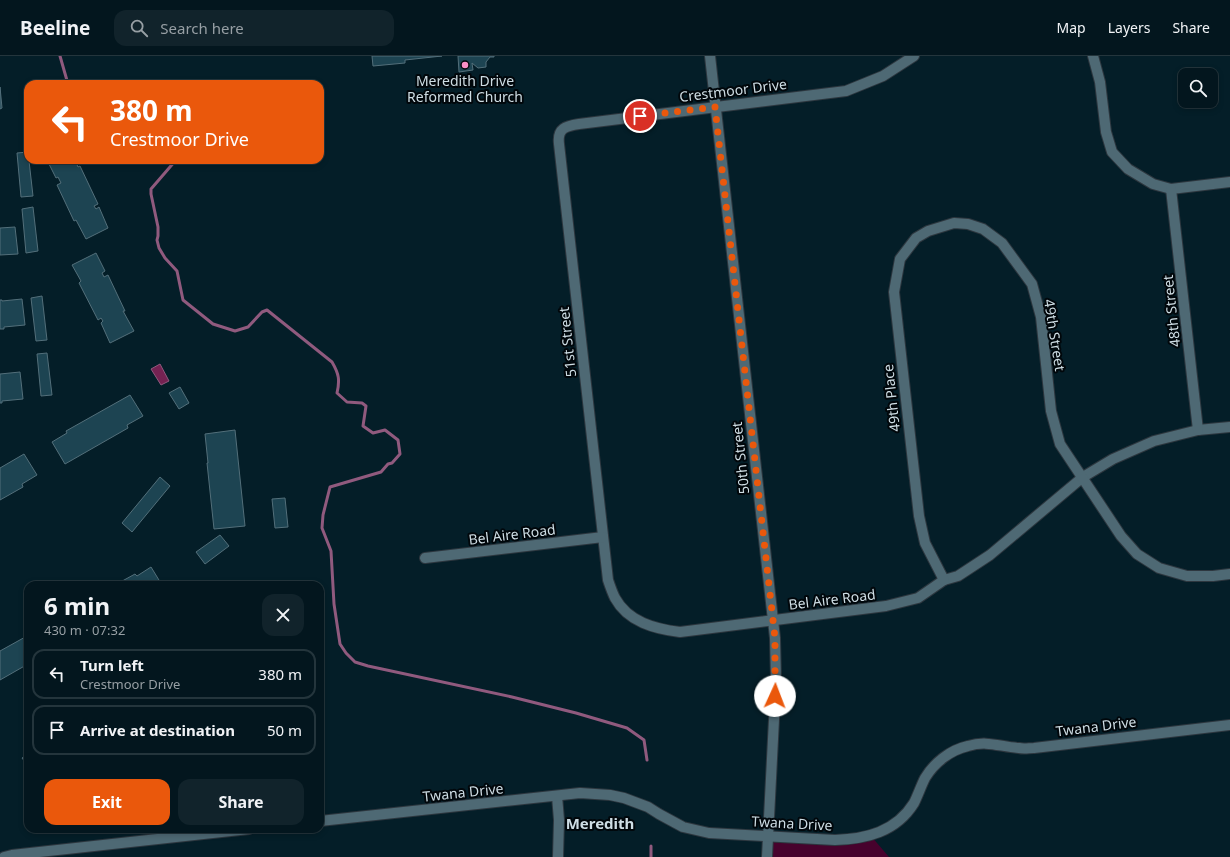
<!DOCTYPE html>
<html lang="en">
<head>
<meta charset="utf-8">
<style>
  :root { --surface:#03161e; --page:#11232b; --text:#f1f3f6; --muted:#979fa4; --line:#24353c; --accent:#ea580c }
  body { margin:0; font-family:"Noto Sans",sans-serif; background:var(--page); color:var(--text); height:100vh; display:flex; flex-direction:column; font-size:15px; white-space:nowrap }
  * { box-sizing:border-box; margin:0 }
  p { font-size:13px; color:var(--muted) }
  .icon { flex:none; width:22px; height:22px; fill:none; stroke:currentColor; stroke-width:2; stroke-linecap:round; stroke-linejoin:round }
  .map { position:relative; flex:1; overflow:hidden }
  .side { position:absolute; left:24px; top:525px; width:300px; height:252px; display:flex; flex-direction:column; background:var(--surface); border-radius:12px; box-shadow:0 2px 6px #0003,0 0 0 1px var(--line) }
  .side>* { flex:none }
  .hud { position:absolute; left:24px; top:24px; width:300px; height:84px; border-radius:12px; box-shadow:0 2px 6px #0003,0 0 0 1px var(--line); background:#ea580c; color:#fff; overflow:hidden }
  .controls { position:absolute; left:1178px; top:12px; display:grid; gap:8px }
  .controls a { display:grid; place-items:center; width:40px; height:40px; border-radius:8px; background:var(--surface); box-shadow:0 2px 6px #0003,0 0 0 1px var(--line); font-size:20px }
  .pin { position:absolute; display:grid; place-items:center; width:34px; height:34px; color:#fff; margin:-17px; border:2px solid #fff; border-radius:50%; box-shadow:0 1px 4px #0007 }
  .me { position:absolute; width:44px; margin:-22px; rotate:2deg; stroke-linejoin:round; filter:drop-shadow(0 0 3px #0008) }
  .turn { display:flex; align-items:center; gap:14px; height:84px; padding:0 20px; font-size:18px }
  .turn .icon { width:52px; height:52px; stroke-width:2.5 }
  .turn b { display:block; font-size:28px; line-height:34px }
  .round { display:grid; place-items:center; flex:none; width:42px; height:42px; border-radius:12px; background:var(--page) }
  .overview { display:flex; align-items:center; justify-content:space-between; height:68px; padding:0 20px }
  h1 { font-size:24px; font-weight:700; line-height:30px }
  .primary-button { display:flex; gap:8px; margin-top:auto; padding:8px 20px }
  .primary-button a { flex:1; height:46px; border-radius:12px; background:var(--accent); color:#fff; font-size:16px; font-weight:700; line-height:46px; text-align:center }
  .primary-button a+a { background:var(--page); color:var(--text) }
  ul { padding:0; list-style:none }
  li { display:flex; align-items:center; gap:12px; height:50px; margin:0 8px 6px; padding:0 12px; border:2px solid var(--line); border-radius:12px }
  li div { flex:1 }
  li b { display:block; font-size:15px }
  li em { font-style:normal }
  header { display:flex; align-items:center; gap:24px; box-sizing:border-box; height:56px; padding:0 20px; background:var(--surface); border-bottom:1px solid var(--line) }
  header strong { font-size:19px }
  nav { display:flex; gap:22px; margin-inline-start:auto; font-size:14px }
  .search { width:280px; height:36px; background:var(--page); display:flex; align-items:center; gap:10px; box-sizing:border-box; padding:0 14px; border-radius:12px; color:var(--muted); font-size:15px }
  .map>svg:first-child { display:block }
  .green { fill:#47022d }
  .water { fill:#752252; stroke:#905a7e }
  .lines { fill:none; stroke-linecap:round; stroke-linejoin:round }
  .stream { stroke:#905a7e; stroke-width:3 }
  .building { fill:#1d4452; stroke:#536f7a }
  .minor-casing { stroke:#2d373f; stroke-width:12 }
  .minor { stroke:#4e6974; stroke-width:10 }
  .route { stroke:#ea580c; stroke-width:7; stroke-dasharray:0 12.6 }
  .poi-dot { fill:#fb8fc6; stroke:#01070b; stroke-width:1.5 }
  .labels { text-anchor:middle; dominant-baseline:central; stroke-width:4; stroke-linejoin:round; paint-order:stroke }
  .poi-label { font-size:14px; fill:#cedde4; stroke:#01070b }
  .street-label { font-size:14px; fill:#cedde4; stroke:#01070b }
  .neighbourhood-label { font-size:15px; font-weight:bold; fill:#cedde4; stroke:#01070b }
</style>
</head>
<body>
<header>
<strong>Beeline</strong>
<div class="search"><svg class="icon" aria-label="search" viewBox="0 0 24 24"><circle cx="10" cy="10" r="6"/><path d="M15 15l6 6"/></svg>Search here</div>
<nav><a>Map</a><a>Layers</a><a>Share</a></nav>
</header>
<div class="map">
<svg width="1230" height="801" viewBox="0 0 1230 801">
  <rect width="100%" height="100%" fill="#041e28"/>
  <polygon class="green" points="871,780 889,801 767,801 768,781"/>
  <polygon class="water" points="160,308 169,325 161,329 151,313"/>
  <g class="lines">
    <g class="stream">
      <polyline points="60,0 68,28"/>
      <path d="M176 104 151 133V138L158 171V180L157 184 159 192 165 202 177 215 183 244 213 268 235 275 248 271 262 256 267 254 332 306C339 318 340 324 337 337L347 346 362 347 366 350 363 370 373 377 385 374 398 384 400 398 392 407 388 408 381 416 330 431 323 459 322 472 331 495 334 548 340 588 346 597 355 606 368 610 512 641 576 657 627 672 644 684 647 704"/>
      <polyline points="651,801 651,790"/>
    </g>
  </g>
  <g class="building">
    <polygon points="372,0 442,0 405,4 405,7 373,10"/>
    <polygon points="458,0 494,0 494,1 490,1 486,6 486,11 478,12 472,7 473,14 459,16"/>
    <polygon points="0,31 2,52 0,53"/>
    <polygon points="28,96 33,140 21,141 17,97"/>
    <polygon points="47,104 75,104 78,111 80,110 98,148 94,150 96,153 99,151 108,172 86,183 76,164 74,165 57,129 61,127 58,121 56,122"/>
    <polygon points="33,151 38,195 26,197 22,153"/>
    <polygon points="15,171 18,198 0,199 0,172"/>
    <polygon points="96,197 105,215 102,217 104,221 108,219 125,255 123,255 134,275 110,287 101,267 103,265 101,262 98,264 79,227 81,225 72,209"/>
    <polygon points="42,240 47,284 36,285 31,242"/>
    <polygon points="22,243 25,269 4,271 4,273 0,273 0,244 2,244 2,245"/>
    <polygon points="47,297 52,339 41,340 37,298"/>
    <polygon points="20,316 23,343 2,345 2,347 0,347 0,318"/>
    <polygon points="180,331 189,347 179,353 169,337"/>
    <polygon points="130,339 143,360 127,369 128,372 65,408 52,386 67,377 66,375"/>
    <polygon points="235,374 245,470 214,473 207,407 208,407 205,378"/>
    <polygon points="24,398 37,419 22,428 23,431 0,444 0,412"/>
    <polygon points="160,421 170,430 132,476 122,467"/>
    <polygon points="285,442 288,471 275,472 272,443"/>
    <polygon points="220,479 229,490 205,508 196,496"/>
    <polygon points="151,511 162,529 115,529 135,518 137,520"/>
    <polygon points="27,580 28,582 28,608 0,624 0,595"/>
    <polygon points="28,698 28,710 22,702"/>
  </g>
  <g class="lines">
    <g class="minor-casing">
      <g id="minor">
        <polyline points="710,0 775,582 776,624 767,801"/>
        <path d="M914 0 883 20 846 35 579 68C566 70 557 72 559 88L608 524C610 530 612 536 615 542 628 566 655 573 680 576L886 550 918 542 944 524 958 520 990 499 1083 421 1113 403 1154 385 1198 374 1230 371"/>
        <polyline points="1093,0 1100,26 1106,76 1112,96 1128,113 1153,128 1171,133 1230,126"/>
        <polyline points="1171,133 1198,374"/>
        <polyline points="425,502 603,481"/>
        <polyline points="944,524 925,487 919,460 894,236 900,203 916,182 928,175 954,167 968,168 983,173 1002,187 1032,228 1041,261 1051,355 1060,388 1121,480 1137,498 1159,512 1187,520 1213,520 1230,518"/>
        <polyline points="557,740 559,764 558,801"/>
        <path d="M320 765 580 737 610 739 624 742 648 751 659 758 683 771 709 777 835 784C866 783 896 776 914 747 918 739 921 730 925 722 934 707 950 694 968 690 988 684 1000 691 1019 692 1024 693 1029 692 1034 692L1230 669"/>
        <polyline points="4,801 12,799 249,773"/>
      </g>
    </g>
    <use href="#minor" class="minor"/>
  </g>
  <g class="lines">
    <polyline class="route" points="640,60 715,51 775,582 775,640"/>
  </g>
  <circle class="poi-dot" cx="465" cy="9" r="4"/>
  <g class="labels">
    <g class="poi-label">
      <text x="465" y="24">Meredith Drive<tspan x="465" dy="16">Reformed Church</tspan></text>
    </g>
    <g class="street-label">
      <text transform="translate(733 34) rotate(-7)">Crestmoor Drive</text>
      <text transform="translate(1171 255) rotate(-96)">48th Street</text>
      <text transform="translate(1055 279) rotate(81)">49th Street</text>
      <text transform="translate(567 286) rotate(-96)">51st Street</text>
      <text transform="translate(891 342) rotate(-96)">49th Place</text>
      <text transform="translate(740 402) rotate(-96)">50th Street</text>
      <text transform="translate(512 478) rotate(-7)">Bel Aire Road</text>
      <text transform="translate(832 543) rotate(-7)">Bel Aire Road</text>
      <text transform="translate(1096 670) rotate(-7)">Twana Drive</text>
      <text transform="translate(463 736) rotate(-6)">Twana Drive</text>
      <text transform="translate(792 767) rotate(3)">Twana Drive</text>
    </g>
    <g class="neighbourhood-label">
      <text x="600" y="767">Meredith</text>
    </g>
  </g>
</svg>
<div class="controls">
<a><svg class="icon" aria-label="search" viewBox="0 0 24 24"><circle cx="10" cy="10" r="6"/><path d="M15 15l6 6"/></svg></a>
</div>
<div class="pin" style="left:640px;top:60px;background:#d93025"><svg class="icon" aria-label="arrive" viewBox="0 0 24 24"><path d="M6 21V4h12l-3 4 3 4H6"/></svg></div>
<svg class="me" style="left:775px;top:640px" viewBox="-20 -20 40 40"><circle r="19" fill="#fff"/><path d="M0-13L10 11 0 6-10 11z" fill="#ea580c"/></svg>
<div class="hud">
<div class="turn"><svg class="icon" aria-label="left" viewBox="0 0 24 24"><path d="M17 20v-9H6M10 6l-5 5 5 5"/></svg><div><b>380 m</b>Crestmoor Drive</div></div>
</div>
<section class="side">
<div class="overview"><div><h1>6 min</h1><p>430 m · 07:32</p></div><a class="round"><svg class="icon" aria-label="close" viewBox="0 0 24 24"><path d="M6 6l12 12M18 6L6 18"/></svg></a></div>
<ul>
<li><svg class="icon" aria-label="left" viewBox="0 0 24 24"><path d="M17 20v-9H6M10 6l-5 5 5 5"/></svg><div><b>Turn left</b><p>Crestmoor Drive</p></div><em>380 m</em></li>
<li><svg class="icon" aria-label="arrive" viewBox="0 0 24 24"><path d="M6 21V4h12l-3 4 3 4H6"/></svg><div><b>Arrive at destination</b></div><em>50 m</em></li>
</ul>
<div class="primary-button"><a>Exit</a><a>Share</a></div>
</section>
</div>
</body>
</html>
